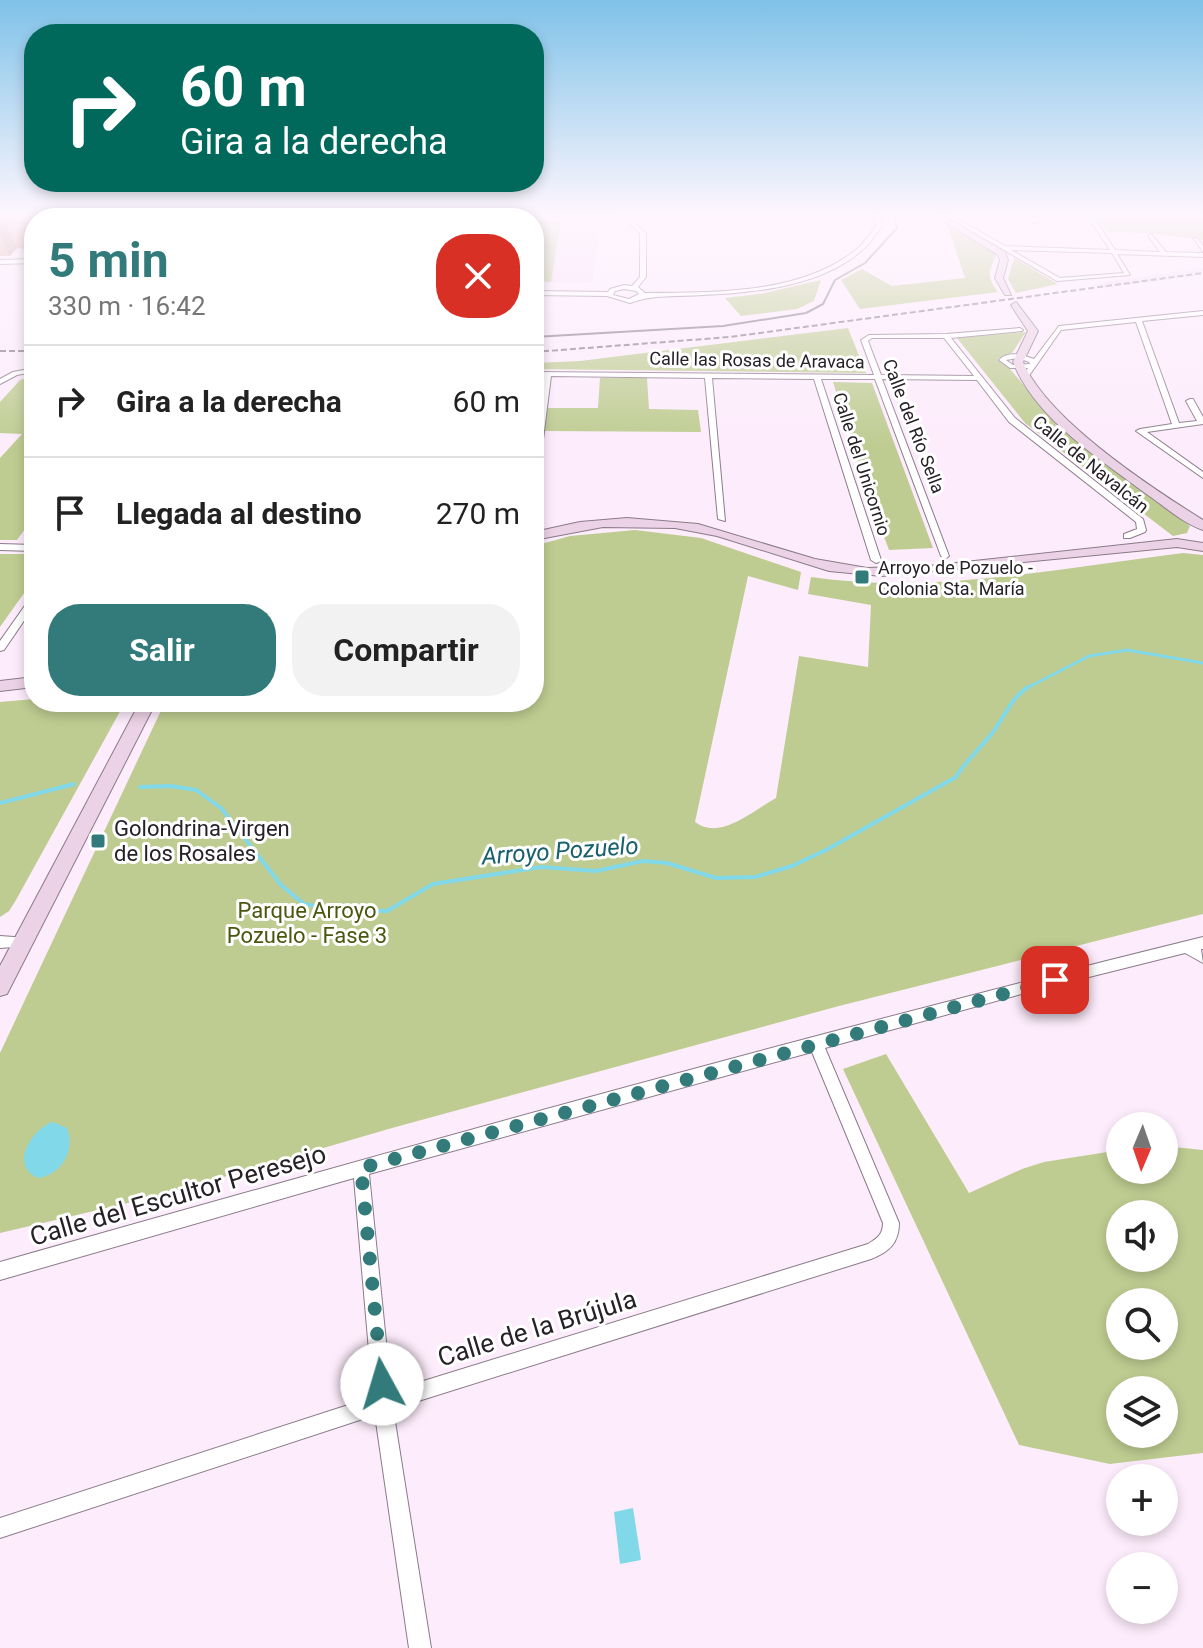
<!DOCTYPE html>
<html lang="es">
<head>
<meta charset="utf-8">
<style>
  :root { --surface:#fff; --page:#f2f2f2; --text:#222; --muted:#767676; --line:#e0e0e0; --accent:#327b7a }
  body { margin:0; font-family:Roboto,sans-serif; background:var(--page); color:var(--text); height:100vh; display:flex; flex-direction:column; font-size:30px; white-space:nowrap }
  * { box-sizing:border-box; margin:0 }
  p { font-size:26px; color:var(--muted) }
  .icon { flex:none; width:44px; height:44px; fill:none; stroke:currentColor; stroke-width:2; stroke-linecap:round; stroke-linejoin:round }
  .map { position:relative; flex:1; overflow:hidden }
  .panel { position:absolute; left:24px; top:208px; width:520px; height:504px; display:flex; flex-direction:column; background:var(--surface); border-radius:32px; box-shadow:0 4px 12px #0003 }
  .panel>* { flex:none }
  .guide { position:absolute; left:24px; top:24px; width:520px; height:168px; border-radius:32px; box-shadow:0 4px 12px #0003; background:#00695c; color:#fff; overflow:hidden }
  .needle { width:52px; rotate:182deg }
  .controls { position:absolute; left:1106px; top:1112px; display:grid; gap:16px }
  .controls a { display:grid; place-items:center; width:72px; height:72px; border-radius:50%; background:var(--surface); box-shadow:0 4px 12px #0003; font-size:40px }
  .pin { position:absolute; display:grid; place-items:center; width:68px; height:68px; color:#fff; margin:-34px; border-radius:16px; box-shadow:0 4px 12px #0006 }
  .me { position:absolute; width:88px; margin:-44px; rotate:354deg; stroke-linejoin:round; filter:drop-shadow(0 0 6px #0008) }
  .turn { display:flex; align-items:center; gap:28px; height:168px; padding:0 24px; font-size:36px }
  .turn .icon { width:104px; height:104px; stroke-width:2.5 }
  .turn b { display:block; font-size:56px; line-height:68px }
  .round { display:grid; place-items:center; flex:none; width:84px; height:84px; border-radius:32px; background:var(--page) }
  .head { display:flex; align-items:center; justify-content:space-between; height:136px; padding:0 24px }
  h1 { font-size:48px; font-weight:700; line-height:60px; color:var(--accent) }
  .button { display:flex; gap:16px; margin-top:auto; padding:16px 24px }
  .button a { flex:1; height:92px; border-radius:32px; background:var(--accent); color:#fff; font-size:32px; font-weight:700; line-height:92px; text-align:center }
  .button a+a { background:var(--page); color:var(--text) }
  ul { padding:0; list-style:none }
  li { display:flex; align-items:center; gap:24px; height:112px; padding:0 24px; border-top:2px solid var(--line) }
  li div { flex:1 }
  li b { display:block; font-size:30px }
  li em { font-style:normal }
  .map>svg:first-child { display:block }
  .built { fill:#f5def4 }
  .green { fill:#becc91; fill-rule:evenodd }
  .water { fill:#81d8e9 }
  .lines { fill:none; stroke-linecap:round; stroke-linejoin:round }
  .stream-far1 { stroke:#81d8e9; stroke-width:3 }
  .stream { stroke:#81d8e9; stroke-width:4 }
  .street-casing { stroke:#8a7b89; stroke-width:2 }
  .secondary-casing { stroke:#8a7b89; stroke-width:2 }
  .street { fill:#fff; fill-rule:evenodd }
  .secondary { fill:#ecd2e6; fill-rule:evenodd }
  .tram { stroke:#847983; stroke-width:2 }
  .rail { stroke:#847983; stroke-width:2; stroke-dasharray:6 3; stroke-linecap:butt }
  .wall { fill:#d69a88 }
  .shaded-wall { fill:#ae7d6f }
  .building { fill:#f9b39e; stroke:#ae7d6f; stroke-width:2 }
  .route { stroke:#327b7a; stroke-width:14; stroke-dasharray:0 25.2 }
  .poi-dot { fill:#327b7a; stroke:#fff; stroke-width:3 }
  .labels { text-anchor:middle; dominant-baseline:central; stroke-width:6; stroke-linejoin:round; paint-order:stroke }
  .far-street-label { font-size:18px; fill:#272127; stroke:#fff }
  .far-poi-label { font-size:18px; fill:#272127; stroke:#fff; text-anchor:start }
  .poi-label { font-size:22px; fill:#272127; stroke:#fff; text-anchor:start }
  .park-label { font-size:22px; fill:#4b570f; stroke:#fff }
  .water-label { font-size:24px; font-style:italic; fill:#19606d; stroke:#fff }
  .near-street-label { font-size:26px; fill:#272127; stroke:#fff }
</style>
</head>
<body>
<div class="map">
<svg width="1203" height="1648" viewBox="0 0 1203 1648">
  <rect width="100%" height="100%" fill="#fdecfc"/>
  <g class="built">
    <polygon points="561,221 620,222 636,232 599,233 592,283 551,282"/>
    <polygon points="1203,268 1203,275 1102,288 1094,284"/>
  </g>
  <g class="green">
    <polygon points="1095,216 1203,216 1203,240 1150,233 1108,232"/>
    <polygon points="534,221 561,221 551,282 534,281"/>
    <path d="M947 224 994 253 996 256C988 272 987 278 998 292L860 309 841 280 862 269 892 286 965 278Z"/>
    <polygon points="1014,258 1058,284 1016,293 1008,279"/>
    <polygon points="821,280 814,301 797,309 741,316 725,298 765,293"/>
    <polygon points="848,328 866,373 534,369 534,363 580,361"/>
    <polygon points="1026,332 1012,353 997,359 1010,369 1053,420 1190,526 1187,533 1173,536 1025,423 957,338"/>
    <polygon points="34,376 34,517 17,540 0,540 0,458 22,434 0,433 0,402 20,380"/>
    <polygon points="600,378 647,378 649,409 698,410 701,432 543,431 546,408 598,408"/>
    <polygon points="833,382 872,383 933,548 889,550 866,489"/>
    <path d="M635 530 701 538 801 572 798 590 748 576 695 822C720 841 752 811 776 798L799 656 868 667 871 605 808 594 811 577C933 595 1060 568 1183 553L1203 555V914L839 1006 392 1128 162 1195 0 1233V1053L165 702H534V546L570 536Z"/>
    <polygon points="0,554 34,554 34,579 0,627"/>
    <polygon points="34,699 34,702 119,702 123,706 16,900 9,911 0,917 0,702"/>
    <path d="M886 1054 969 1193 1022 1169 1044 1162 1120 1150V1170H1164V1146L1203 1150V1453L1110 1464 1019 1445 843 1069ZM1120 1214H1164V1258H1120ZM1120 1302H1164V1346H1120ZM1120 1390H1164V1434H1120Z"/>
  </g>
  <g class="water">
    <path d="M52 1122 67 1128C76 1150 61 1175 38 1178 9 1166 31 1130 52 1122Z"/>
    <polygon points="633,1508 641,1560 620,1564 614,1512"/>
  </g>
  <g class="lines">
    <polyline class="stream-far1" points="1025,689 1089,656 1127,650 1203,663"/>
    <g class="stream">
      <path d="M140 787 171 786 196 790 221 808 281 885 304 904 343 910 387 911 433 884 541 867 596 871 643 861 667 863 716 878 755 877 792 866 826 850 956 777C966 760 981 748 993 732 1005 716 1011 698 1028 687"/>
      <polyline points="0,803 74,784"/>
    </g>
    <g class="street-casing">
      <g id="street">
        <path d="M607 216 631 220 646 233V277L638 287 645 293C714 292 799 295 856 250 864 243 870 234 876 226L874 216H880L882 226C876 234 870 244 862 250 823 286 754 293 703 295 678 297 653 294 630 303L607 296 534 295V291L608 292 610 289 624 285 632 286 640 277V233L627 222ZM624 289 636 291 639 294 629 299 613 295 615 291Z"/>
        <path d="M946 216H953L1005 246 1110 250 1087 216H1093L1115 250 1160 252 1148 236 1151 234 1166 252 1203 253V257L1117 254 1130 275 1057 281ZM1011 250 1112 253 1124 273 1060 278Z"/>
        <polygon points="1028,216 1034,216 1039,222 1034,223"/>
        <polygon points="1193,238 1197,238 1203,246 1203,252"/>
        <polygon points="34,259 34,263 0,264 0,260"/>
        <path d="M1203 311V315L1142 321 1179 423 1197 421 1186 401 1190 399H1193L1203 417V424L1147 432 1203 472V478L1136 431 1140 429 1172 424 1136 322 1061 330 1026 380 1021 379 1028 368H1010L999 360C1009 350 1022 355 1034 359L1059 326ZM1018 358 1029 362 1030 364 1013 365 1006 360Z"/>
        <path d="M1020 328 1023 330 1022 331 951 338 1015 418 1143 519 1146 530 1145 532 1130 538H1124V534L1137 529 1136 522 1009 422 977 380 882 379 949 556 945 559 941 556 875 379H821L881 560 879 562 876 563 871 560 814 379 712 378 725 521 718 519 705 378 551 376 538 479 534 481V450L544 376H534V372L874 375 861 340 869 335 946 334ZM872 338H944L974 376 881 375 868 341Z"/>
        <polygon points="34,368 34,372 17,375 0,384 0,379 13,372"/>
        <polygon points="0,544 34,545 34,551 0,550"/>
        <polygon points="34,596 34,606 4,650 0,651 0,641 31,597"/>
        <polygon points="0,936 28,938 30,942 28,946 0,948"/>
        <path d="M1203 937V949H1201L1203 963 1185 953 1029 992 825 1048 899 1223C899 1243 889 1252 871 1259L393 1409 431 1648H409L375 1415 0 1538V1518L373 1397 354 1178 0 1280V1262C400 1149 800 1036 1203 937ZM812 1052 883 1223C883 1235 877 1238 868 1244L391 1391 369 1174Z"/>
      </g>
    </g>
    <g class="secondary-casing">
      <g id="secondary">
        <polygon points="446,216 621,216 617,218"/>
        <polygon points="935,216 944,216 1005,252 1008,260 1003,278 1011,295 1005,295 995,278 1000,260 998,255"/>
        <path d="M1016 302 1038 331 1023 362C1047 419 1150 487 1203 520V530C1182 523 1163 505 1145 493 1098 458 1035 418 1013 362L1028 331 1011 305Z"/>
        <polygon points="627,518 698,524 815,559 867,568 928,566 1177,539 1203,543 1203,551 1177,547 882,576 829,571 717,536 675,528 603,527 534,540 534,532 580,522"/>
        <polygon points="34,677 34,687 0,691 0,681"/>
        <polygon points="140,702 156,702 7,994 0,996 0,966"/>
      </g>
    </g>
    <use href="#street" class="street"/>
    <use href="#secondary" class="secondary"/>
    <polyline class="tram" points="534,337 723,326 806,313 823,304 835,280 865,263 897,228 894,216"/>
    <g class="rail">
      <polyline points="0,351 34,351"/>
      <polyline points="534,352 730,337 1203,273"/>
    </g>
  </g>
  <polygon class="wall" points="0,216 149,216 150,218 34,218 34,251 17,248 10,256 0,256"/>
  <polygon class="shaded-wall" points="4,220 17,248 10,256 0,235 0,223"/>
  <polygon class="building" points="0,216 148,216 145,218 34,218 34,225 4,220 0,223"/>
  <linearGradient id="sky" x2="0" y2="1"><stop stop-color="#7fc2e8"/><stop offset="0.48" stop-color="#fef6fe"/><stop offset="1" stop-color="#fef6fe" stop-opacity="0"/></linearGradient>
  <rect width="1203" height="447" fill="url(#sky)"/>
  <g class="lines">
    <polyline class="route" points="382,1384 361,1168 1055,980"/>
  </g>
  <g class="poi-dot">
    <rect x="854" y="569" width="16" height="16" rx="4"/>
    <rect x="90" y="833" width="16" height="16" rx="4"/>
  </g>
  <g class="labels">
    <g class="far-street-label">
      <text transform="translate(757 360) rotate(1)">Calle las Rosas de Aravaca</text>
      <text transform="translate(914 426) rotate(69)">Calle del Río Sella</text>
      <text transform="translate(862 464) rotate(72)">Calle del Unicornio</text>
      <text transform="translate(1091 464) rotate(39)">Calle de Navalcán</text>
    </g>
    <g class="far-poi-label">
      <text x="878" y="567">Arroyo de Pozuelo -<tspan x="878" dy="21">Colonia Sta. María</tspan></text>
    </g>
    <g class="poi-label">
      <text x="114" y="828">Golondrina-Virgen<tspan x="114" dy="25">de los Rosales</tspan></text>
    </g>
    <g class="park-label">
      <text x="307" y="910">Parque Arroyo<tspan x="307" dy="25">Pozuelo - Fase 3</tspan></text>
    </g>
    <g class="water-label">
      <text transform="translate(560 851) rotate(-4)">Arroyo Pozuelo</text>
    </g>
    <g class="near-street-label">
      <text transform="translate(178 1195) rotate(-16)">Calle del Escultor Peresejo</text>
      <text transform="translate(537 1328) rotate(-17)">Calle de la Brújula</text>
    </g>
  </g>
</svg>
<div class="controls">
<a><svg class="needle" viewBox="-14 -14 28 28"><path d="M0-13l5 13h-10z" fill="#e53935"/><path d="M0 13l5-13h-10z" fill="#767676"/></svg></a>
<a><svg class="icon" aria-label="sound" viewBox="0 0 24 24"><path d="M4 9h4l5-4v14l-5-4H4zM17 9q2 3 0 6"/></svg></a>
<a><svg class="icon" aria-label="search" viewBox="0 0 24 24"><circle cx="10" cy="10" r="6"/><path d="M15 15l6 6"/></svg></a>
<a><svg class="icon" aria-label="layers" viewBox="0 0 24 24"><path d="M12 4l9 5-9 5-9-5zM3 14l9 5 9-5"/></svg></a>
<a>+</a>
<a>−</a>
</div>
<div class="pin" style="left:1055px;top:980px;background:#d93025"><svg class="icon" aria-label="arrive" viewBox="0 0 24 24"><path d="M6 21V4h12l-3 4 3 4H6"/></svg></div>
<svg class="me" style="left:382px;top:1384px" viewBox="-20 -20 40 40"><circle r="19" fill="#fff"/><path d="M0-13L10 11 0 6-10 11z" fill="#327b7a"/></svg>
<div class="guide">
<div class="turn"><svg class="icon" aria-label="right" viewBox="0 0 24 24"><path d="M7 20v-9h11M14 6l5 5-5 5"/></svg><div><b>60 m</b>Gira a la derecha</div></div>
</div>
<section class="panel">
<div class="head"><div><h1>5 min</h1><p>330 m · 16:42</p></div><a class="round" style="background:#d93025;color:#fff"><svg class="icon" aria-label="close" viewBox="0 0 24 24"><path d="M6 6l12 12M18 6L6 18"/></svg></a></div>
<ul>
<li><svg class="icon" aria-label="right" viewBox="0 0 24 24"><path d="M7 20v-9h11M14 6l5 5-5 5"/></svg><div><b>Gira a la derecha</b></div><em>60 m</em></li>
<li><svg class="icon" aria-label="arrive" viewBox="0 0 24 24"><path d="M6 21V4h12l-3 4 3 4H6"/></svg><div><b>Llegada al destino</b></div><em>270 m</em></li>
</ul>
<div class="button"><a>Salir</a><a>Compartir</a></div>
</section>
</div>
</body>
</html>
